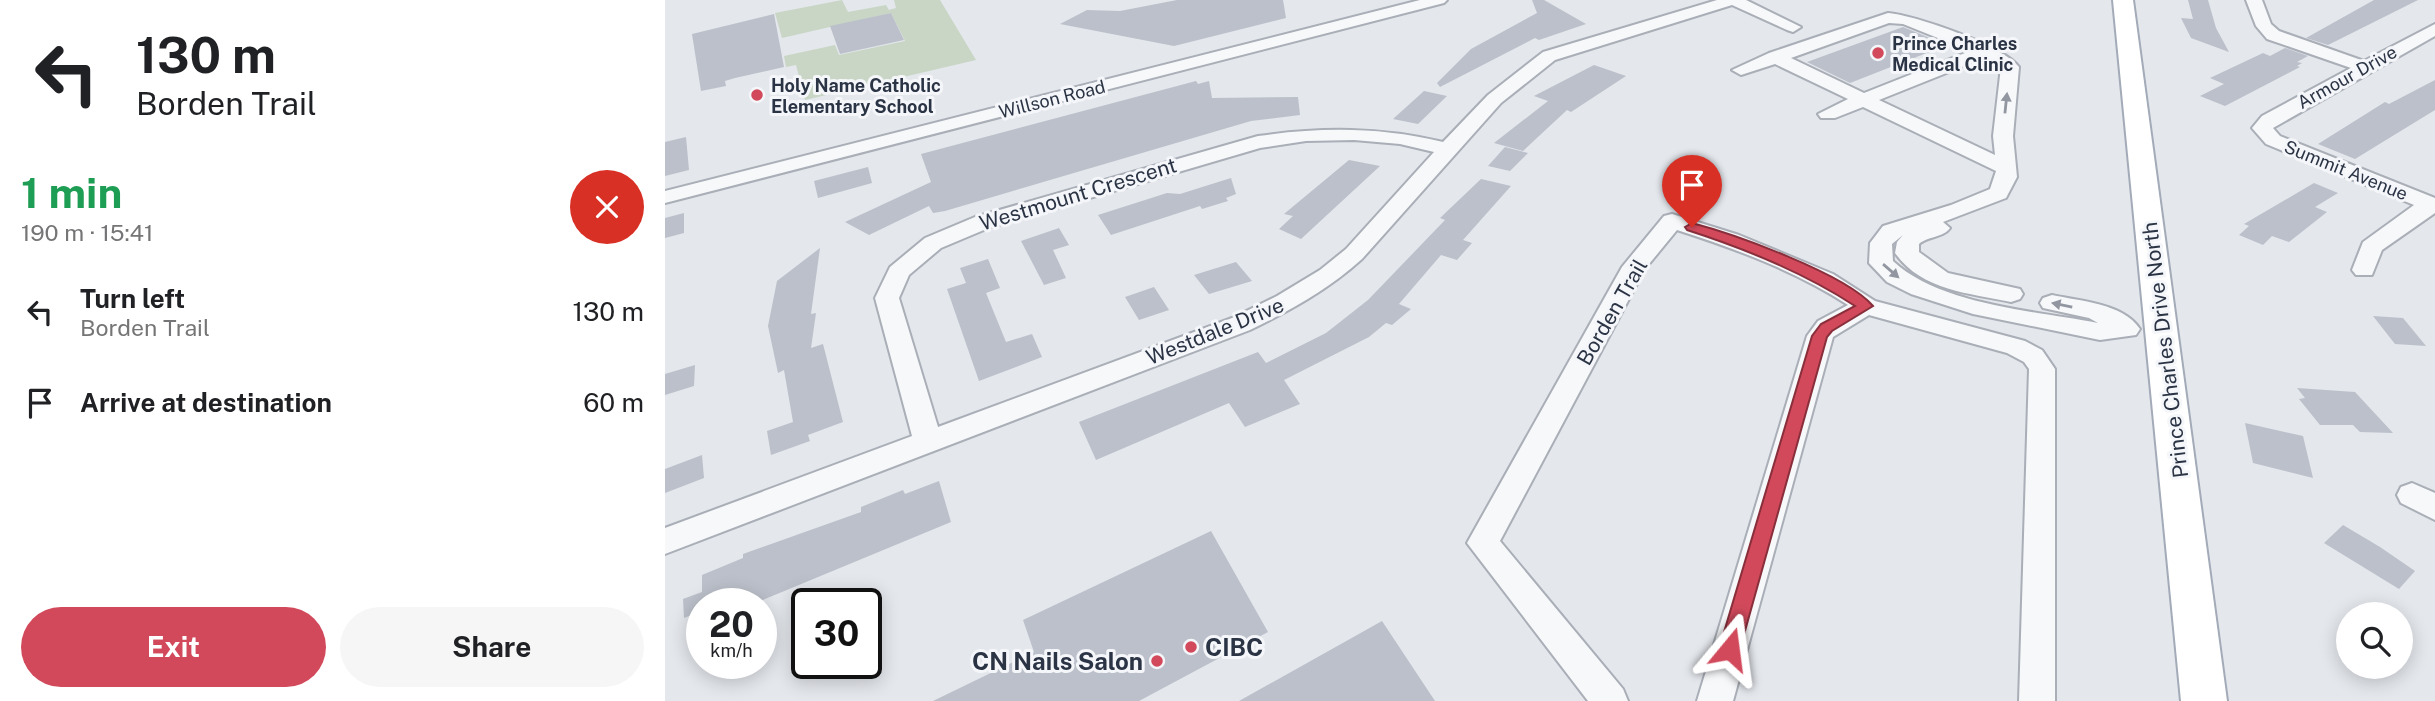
<!DOCTYPE html>
<html lang="en">
<head>
<meta charset="utf-8">
<style>
  :root { --surface:#fff; --page:#f6f6f6; --text:#202124; --muted:#757577; --accent:#d1495b }
  body { margin:0; font-family:"Public Sans",sans-serif; background:var(--page); color:var(--text); height:100vh; display:flex; flex-direction:column; font-size:26px; white-space:nowrap }
  * { box-sizing:border-box; margin:0 }
  p { font-size:23px; color:var(--muted) }
  .icon { flex:none; width:38px; height:38px; fill:none; stroke:currentColor; stroke-width:2; stroke-linecap:round; stroke-linejoin:round }
  .map { position:relative; flex:1; overflow:hidden }
  .sheet { display:flex; flex-direction:column; background:var(--surface); width:665px }
  .sheet>* { flex:none }
  .top-card { background:#fff; color:var(--text); overflow:hidden }
  .tools { position:absolute; left:1671px; top:602px; display:grid; gap:14px }
  .tools a { display:grid; place-items:center; width:77px; height:77px; border-radius:50%; background:var(--surface); box-shadow:0 4px 18px #0003; font-size:35px }
  .speed { position:absolute; left:21px; top:588px; display:flex; gap:14px; font-size:35px; font-weight:700; text-align:center }
  .speed>* { display:grid; place-content:center; width:91px; height:91px; border-radius:50%; background:var(--surface); box-shadow:0 4px 18px #0003; line-height:1 }
  .speed small { font-size:18px; font-weight:400 }
  .speed .limit { border:4px solid #111; border-radius:10px; background:#fff; color:#111 }
  .pin { position:absolute; display:grid; place-items:center; width:60px; height:60px; color:#fff; margin:-72px -30px; border-radius:50% 50% 50% 0; rotate:-45deg; box-shadow:0 0 7px #0007 }
  .pin .icon { rotate:45deg }
  .me { position:absolute; width:77px; margin:-38px; rotate:16deg; stroke-linejoin:round; filter:drop-shadow(0 0 5px #0008) }
  .turn { display:flex; align-items:center; gap:24px; height:147px; padding:0 21px; font-size:32px }
  .turn .icon { width:91px; height:91px; stroke-width:2.5 }
  .turn b { display:block; font-size:49px; line-height:60px }
  .round { display:grid; place-items:center; flex:none; width:74px; height:74px; border-radius:37px; background:var(--page) }
  .headline { display:flex; align-items:center; justify-content:space-between; height:119px; padding:0 21px }
  h1 { font-size:42px; font-weight:700; line-height:52px; color:#1e9e55 }
  .action { display:flex; gap:14px; margin-top:auto; padding:14px 21px }
  .action a { flex:1; height:80px; border-radius:42px; background:var(--accent); color:#fff; font-size:28px; font-weight:700; line-height:80px; text-align:center }
  .action a+a { background:var(--page); color:var(--text) }
  ul { padding:0; list-style:none }
  li { display:flex; align-items:center; gap:21px; height:91px; padding:0 21px }
  li div { flex:1 }
  li b { display:block; font-size:26px }
  li em { font-style:normal }
  main { display:flex; flex:1; min-height:0 }
  .map>svg:first-child { display:block }
  .green { fill:#c9d6c5 }
  .building { fill:#bbc0ca }
  .lines { fill:none; stroke-linecap:round; stroke-linejoin:round }
  .minor-tunnel { stroke:#bfc3cb; stroke-width:18; stroke-dasharray:18 9; stroke-linecap:butt }
  .minor-casing { stroke:#a9aeb7; stroke-width:4 }
  .major-casing { stroke:#a3abb8; stroke-width:4 }
  .minor { fill:#f7f8fa; fill-rule:evenodd }
  .major { fill:#fff; fill-rule:evenodd }
  .oneway { fill:#9196a0 }
  .route { fill:#d1495b; stroke:#882f3b; stroke-width:2 }
  .poi-dot { fill:#d1495b; stroke:#f4f6f9; stroke-width:2.5 }
  .labels { text-anchor:middle; dominant-baseline:central; stroke-width:6; stroke-linejoin:round; paint-order:stroke }
  .far-poi-label { font-size:18px; font-weight:bold; fill:#2b3445; stroke:#f4f6f9; text-anchor:start }
  .far-street-label { font-size:18px; fill:#2b3445; stroke:#f4f6f9 }
  .street-label { font-size:21px; fill:#2b3445; stroke:#f4f6f9 }
  .near-poi-label { font-size:24px; font-weight:bold; fill:#2b3445; stroke:#f4f6f9; text-anchor:start }
</style>
</head>
<body>
<main>
<section class="sheet">
<div class="top-card">
<div class="turn"><svg class="icon" aria-label="left" viewBox="0 0 24 24"><path d="M17 20v-9H6M10 6l-5 5 5 5"/></svg><div><b>130 m</b>Borden Trail</div></div>
</div>
<div class="headline"><div><h1>1 min</h1><p>190 m · 15:41</p></div><a class="round" style="background:#d93025;color:#fff"><svg class="icon" aria-label="close" viewBox="0 0 24 24"><path d="M6 6l12 12M18 6L6 18"/></svg></a></div>
<ul>
<li><svg class="icon" aria-label="left" viewBox="0 0 24 24"><path d="M17 20v-9H6M10 6l-5 5 5 5"/></svg><div><b>Turn left</b><p>Borden Trail</p></div><em>130 m</em></li>
<li><svg class="icon" aria-label="arrive" viewBox="0 0 24 24"><path d="M6 21V4h12l-3 4 3 4H6"/></svg><div><b>Arrive at destination</b></div><em>60 m</em></li>
</ul>
<div class="action"><a>Exit</a><a>Share</a></div>
</section>
<div class="map">
<svg width="1770" height="701" viewBox="0 0 1770 701">
  <rect width="100%" height="100%" fill="#e4e7ec"/>
  <polygon class="green" points="177,0 183,12 221,5 224,10 231,8 229,0 275,0 311,60 140,100 131,65 121,67 119,56 170,45 174,55 240,41 226,13 117,38 110,13"/>
  <g class="building">
    <polygon points="512,0 618,0 621,18 509,46 395,24 422,10 455,11"/>
    <polygon points="867,0 879,0 921,24 874,40 870,38 775,87 772,83 806,49 872,13"/>
    <polygon points="1523,0 1543,0 1551,28 1564,52 1526,38 1516,18 1528,19"/>
    <polygon points="1709,0 1753,0 1663,45 1641,38"/>
    <polygon points="226,13 239,40 175,54 165,26"/>
    <polygon points="109,14 119,67 70,78 60,81 61,86 36,91 27,34"/>
    <polygon points="1238,27 1282,45 1185,83 1142,62"/>
    <polygon points="1620,48 1643,56 1632,62 1637,63 1632,66 1635,67 1560,106 1535,96 1559,84 1545,78 1598,53 1605,56"/>
    <polygon points="929,65 961,76 906,112 902,110 858,151 829,143 883,101 869,96"/>
    <polygon points="1770,80 1770,110 1690,159 1653,144 1720,102 1724,104"/>
    <polygon points="531,81 533,84 544,81 547,98 633,97 635,115 586,121 280,211 268,213 264,206 204,235 180,222 266,182 256,154"/>
    <polygon points="759,91 782,96 753,124 728,119"/>
    <polygon points="21,137 24,170 0,176 0,142"/>
    <polygon points="840,147 863,153 845,171 823,166"/>
    <polygon points="684,160 715,166 636,239 614,229 628,216 619,214"/>
    <polygon points="203,167 207,183 153,198 149,181"/>
    <polygon points="566,178 571,194 561,198 563,201 537,209 535,206 446,235 433,215 502,193 515,194"/>
    <polygon points="816,179 846,186 798,240 807,243 792,260 776,255 734,304 746,309 727,325 721,323 704,337 619,380 635,404 580,427 564,403 431,460 414,422 593,352 601,363 661,333 703,300 780,220 775,218"/>
    <polygon points="1649,183 1673,193 1650,207 1662,212 1624,242 1607,236 1598,245 1574,235 1584,226 1579,224"/>
    <polygon points="19,213 19,233 0,238 0,218"/>
    <polygon points="394,228 404,245 388,250 401,278 379,285 356,241"/>
    <polygon points="155,248 146,314 151,313 146,348 158,344 178,422 143,435 145,441 106,455 102,431 128,422 119,370 113,373 103,326 112,281"/>
    <polygon points="323,259 335,288 321,293 341,342 367,334 377,357 314,381 282,289 301,283 295,268"/>
    <polygon points="571,262 587,281 544,294 529,275"/>
    <polygon points="489,287 504,310 474,320 460,297"/>
    <polygon points="1708,316 1738,318 1761,346 1730,344"/>
    <polygon points="30,365 29,386 0,395 0,374"/>
    <polygon points="1632,388 1690,392 1728,433 1695,432 1688,425 1655,425 1634,399 1640,398"/>
    <polygon points="1580,423 1638,436 1648,478 1588,463"/>
    <polygon points="37,455 39,478 0,493 0,469"/>
    <polygon points="274,481 286,522 88,604 37,604 37,575 78,558 78,554 196,512 196,507 238,490 240,494"/>
    <polygon points="1678,525 1715,547 1750,571 1734,589 1659,543"/>
    <polygon points="546,531 603,632 474,701 268,701 369,652 358,620"/>
    <polygon points="37,592 37,611 19,618 18,599"/>
    <polygon points="717,621 770,701 574,701"/>
  </g>
  <g class="lines">
    <polyline class="minor-tunnel" points="1243,70 1254,66"/>
    <g class="minor-casing">
      <g id="minor">
        <polygon points="755,0 782,0 779,3 0,203 0,191"/>
        <path d="M1052 0H1081L1136 27 1128 32 1122 30 1067 5 890 60 836 103 697 259C664 289 626 310 585 330L0 554V528L247 436 210 298 225 267 260 238 310 217 593 136C657 127 715 127 778 142L823 95 878 52ZM689 140 735 144 769 152 681 249 655 270 612 296 567 318 273 427 234 298 244 275 276 248 326 227 595 148 641 141Z"/>
        <polygon points="1581,0 1597,0 1606,24 1614,31 1699,61 1770,24 1770,36 1608,128 1615,136 1770,198 1770,213 1717,250 1707,275 1691,275 1687,270 1698,242 1749,205 1601,144 1587,128 1597,116 1686,68 1602,39 1591,26"/>
        <path d="M1223 13C1250 15 1339 46 1354 67L1348 136 1352 177 1341 198 1278 222 1285 228C1278 238 1263 236 1254 244V252L1283 273 1355 289 1358 294 1355 299 1346 302C1304 293 1257 291 1230 253L1232 242 1238 235 1227 244 1228 261C1275 305 1371 311 1433 323L1424 318 1378 308 1375 303 1378 298 1387 295C1414 301 1458 303 1475 329L1471 335 1435 340 1308 314 1246 294 1222 282 1204 263 1205 243 1218 226 1286 205 1325 189 1331 171 1198 107 1170 118H1156L1153 114 1183 99 1110 64 1076 75 1067 70 1104 53ZM1224 23 1238 24 1305 51 1199 93 1126 58ZM1319 58 1336 67 1328 136 1330 155 1214 100Z"/>
        <path d="M1007 214 1074 235 1168 274 1210 301 1360 341 1377 350 1390 369V701H1354L1364 369 1359 362 1342 353 1204 315 1168 337 1068 701H1032L1142 336 1153 321 1183 305C1131 271 1071 249 1012 230L980 269 835 541 958 689 963 701H923L802 543 957 267 999 216Z"/>
        <polygon points="1747,483 1770,493 1770,520 1736,503 1732,495 1736,487"/>
      </g>
    </g>
    <g class="major-casing">
      <polygon id="major" points="1448,0 1468,0 1562,701 1516,701"/>
    </g>
    <use href="#minor" class="minor"/>
    <use href="#major" class="major"/>
  </g>
  <defs><path id="oneway-solid" d="M-6-.8H1V-3.2L6.5 0L1 3.2V.8H-6Z" transform="scale(1.75)"/></defs>
  <g class="oneway">
    <use href="#oneway-solid" transform="translate(1341 103) rotate(-84)"/>
    <use href="#oneway-solid" transform="translate(1226 271) rotate(41)"/>
    <use href="#oneway-solid" transform="translate(1397 305) rotate(-168)"/>
  </g>
  <path class="route" d="M1027 223C1069 234 1181 274 1208 306L1167 331 1162 337 1075 649 1072 656 1065 658 1057 656 1054 649 1147 336 1156 324 1190 306C1138 272 1081 249 1022 230L1020 227Z"/>
  <g class="poi-dot">
    <circle cx="1213" cy="53" r="7"/>
    <circle cx="92" cy="95" r="7"/>
    <circle cx="526" cy="647" r="7"/>
    <circle cx="492" cy="661" r="7"/>
  </g>
  <g class="labels">
    <g class="far-poi-label">
      <text x="1227" y="43">Prince Charles<tspan x="1227" dy="21">Medical Clinic</tspan></text>
      <text x="106" y="85">Holy Name Catholic<tspan x="106" dy="21">Elementary School</tspan></text>
    </g>
    <g class="far-street-label">
      <text transform="translate(1682 77) rotate(-29)">Armour Drive</text>
      <text transform="translate(387 99) rotate(-14)">Willson Road</text>
      <text transform="translate(1681 170) rotate(22)">Summit Avenue</text>
    </g>
    <g class="street-label">
      <text transform="translate(413 194) rotate(-17)">Westmount Crescent</text>
      <text transform="translate(947 312) rotate(-60)">Borden Trail</text>
      <text transform="translate(550 331) rotate(-22)">Westdale Drive</text>
      <text transform="translate(1500 350) rotate(-97)">Prince Charles Drive North</text>
    </g>
    <g class="near-poi-label">
      <text x="540" y="647">CIBC</text>
      <text x="478" y="661" text-anchor="end">CN Nails Salon</text>
    </g>
  </g>
</svg>
<div class="tools">
<a><svg class="icon" aria-label="search" viewBox="0 0 24 24"><circle cx="10" cy="10" r="6"/><path d="M15 15l6 6"/></svg></a>
</div>
<div class="speed"><div>20<small>km/h</small></div><div class="limit">30</div></div>
<div class="pin" style="left:1027px;top:227px;background:#d93025"><svg class="icon" aria-label="arrive" viewBox="0 0 24 24"><path d="M6 21V4h12l-3 4 3 4H6"/></svg></div>
<svg class="me" style="left:1065px;top:649px" viewBox="-20 -20 40 40"><path d="M0-17L14 15 0 8-14 15z" fill="#d1495b" stroke="#fff" stroke-width="4"/></svg>
</div>
</main>
</body>
</html>
